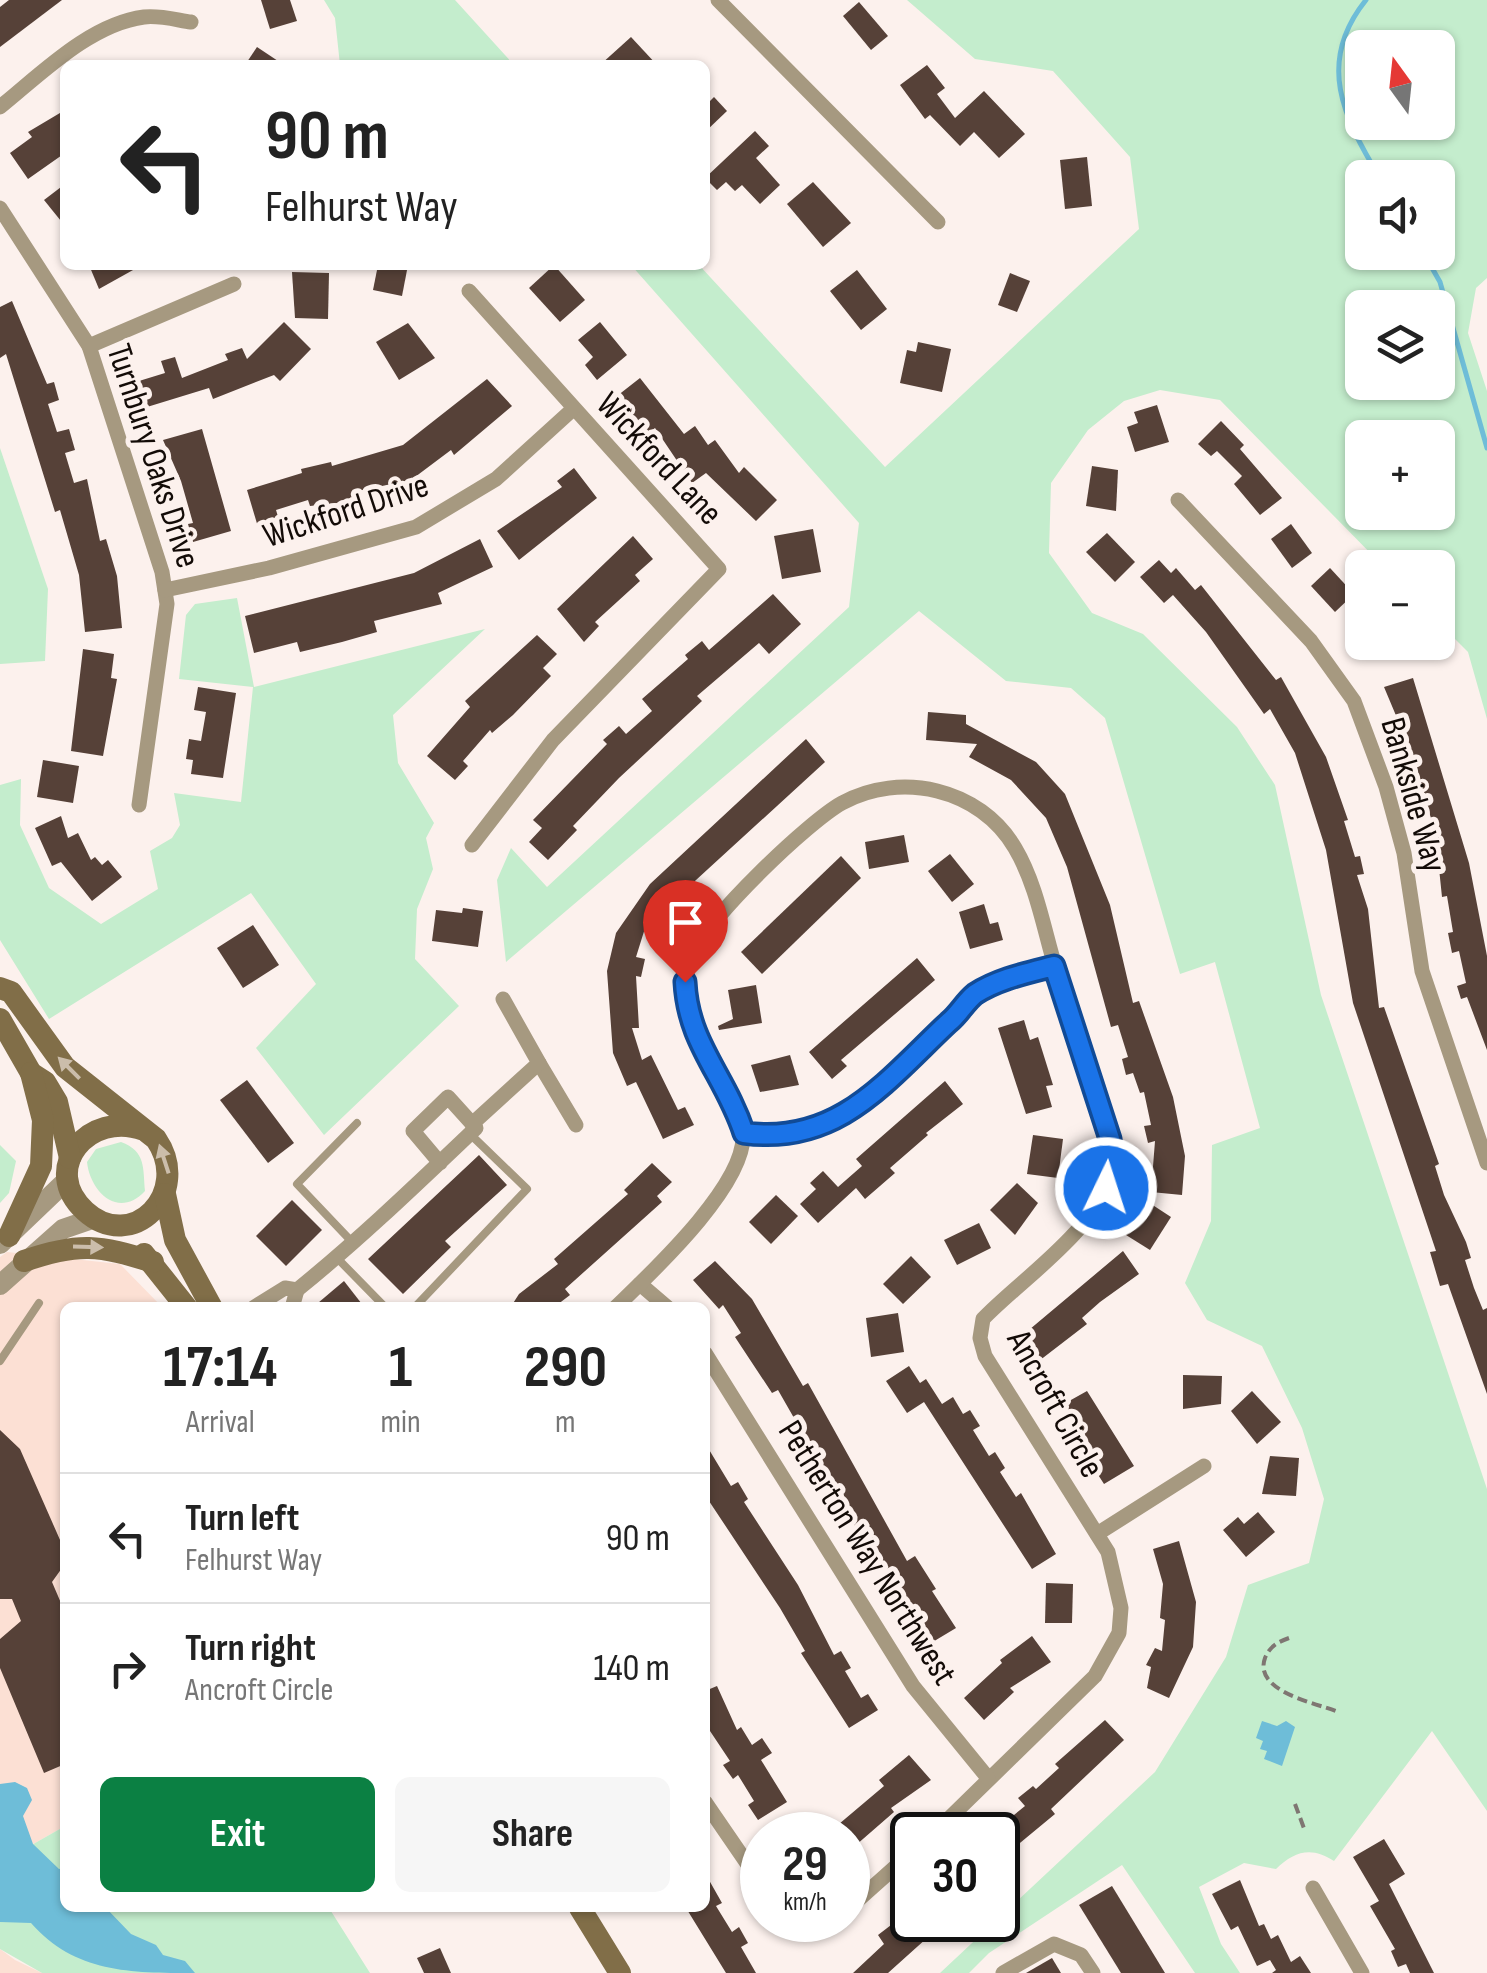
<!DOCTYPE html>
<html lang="en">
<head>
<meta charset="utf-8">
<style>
  :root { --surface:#fff; --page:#f6f6f6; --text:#222; --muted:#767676; --line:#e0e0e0; --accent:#0b8043 }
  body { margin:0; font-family:"Sofia Sans Condensed",sans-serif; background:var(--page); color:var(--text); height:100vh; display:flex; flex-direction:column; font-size:38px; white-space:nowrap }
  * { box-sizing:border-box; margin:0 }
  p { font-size:32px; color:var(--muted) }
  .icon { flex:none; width:55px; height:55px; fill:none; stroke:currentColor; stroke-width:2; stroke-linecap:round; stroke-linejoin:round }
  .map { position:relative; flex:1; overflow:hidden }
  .drawer { position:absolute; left:60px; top:1302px; width:650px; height:610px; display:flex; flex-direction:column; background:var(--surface); border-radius:15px; box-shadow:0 2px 8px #0004 }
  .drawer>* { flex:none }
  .hud { position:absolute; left:60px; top:60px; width:650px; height:210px; border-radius:15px; box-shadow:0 2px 8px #0004; background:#fff; color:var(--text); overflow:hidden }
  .needle { width:65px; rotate:345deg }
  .tools { position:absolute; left:1345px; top:30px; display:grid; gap:20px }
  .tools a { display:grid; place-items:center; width:110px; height:110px; border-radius:15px; background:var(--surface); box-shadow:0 2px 8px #0004; font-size:50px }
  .speed { position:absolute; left:740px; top:1812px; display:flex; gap:20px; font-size:50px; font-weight:700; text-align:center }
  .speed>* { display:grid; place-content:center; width:130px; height:130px; border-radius:50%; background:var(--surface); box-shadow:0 2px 8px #0004; line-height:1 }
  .speed small { font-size:25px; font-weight:400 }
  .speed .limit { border:5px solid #111; border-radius:15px; background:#fff; color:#111 }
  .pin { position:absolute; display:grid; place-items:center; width:85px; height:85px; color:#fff; margin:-102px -42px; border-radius:50% 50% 50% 0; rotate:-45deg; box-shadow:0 0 10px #0007 }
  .pin .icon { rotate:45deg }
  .me { position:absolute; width:110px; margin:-55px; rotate:4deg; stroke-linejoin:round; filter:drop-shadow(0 0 8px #0008) }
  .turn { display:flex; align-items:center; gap:35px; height:210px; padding:0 40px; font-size:45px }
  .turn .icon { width:130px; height:130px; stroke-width:2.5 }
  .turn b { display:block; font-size:70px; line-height:85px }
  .eta { display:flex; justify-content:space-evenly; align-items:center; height:170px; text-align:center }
  .eta b { font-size:60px; font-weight:700; line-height:70px }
  .button { display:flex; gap:20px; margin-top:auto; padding:20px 40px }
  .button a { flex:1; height:115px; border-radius:15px; background:var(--accent); color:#fff; font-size:40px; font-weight:700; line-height:115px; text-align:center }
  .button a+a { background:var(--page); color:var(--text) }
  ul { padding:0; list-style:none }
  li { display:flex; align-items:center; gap:30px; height:130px; padding:0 40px; border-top:2px solid var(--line) }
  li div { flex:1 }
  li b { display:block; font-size:38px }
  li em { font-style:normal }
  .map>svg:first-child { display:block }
  .built { fill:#fce0d4 }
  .green { fill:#c4edcd; fill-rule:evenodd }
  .water { fill:#6ebdd8 }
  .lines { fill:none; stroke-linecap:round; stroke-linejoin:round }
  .stream { stroke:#6ebdd8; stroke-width:5 }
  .building { fill:#564138 }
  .path { stroke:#7f7672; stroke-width:4; stroke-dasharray:10 5; stroke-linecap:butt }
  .service { stroke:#a69980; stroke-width:8 }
  .minor { stroke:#a69980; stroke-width:15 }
  .tertiary { stroke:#a69980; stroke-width:20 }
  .secondary { stroke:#816e48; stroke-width:22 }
  .oneway { fill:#cbbdab }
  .route-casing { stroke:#114b97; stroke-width:25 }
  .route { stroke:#1a73e8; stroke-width:18 }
  .labels { text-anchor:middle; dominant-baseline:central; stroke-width:10; stroke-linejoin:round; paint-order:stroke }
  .street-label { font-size:35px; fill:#130b07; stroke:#fcf1ed }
</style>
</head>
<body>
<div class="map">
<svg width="1487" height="1973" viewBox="0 0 1487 1973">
  <rect width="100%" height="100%" fill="#fcf1ed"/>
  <g class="built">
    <polygon points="7,1252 120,1264 162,1307 65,1308 65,1826 0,1863 0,1257"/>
    <polygon points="0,1949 15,1960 42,1973 0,1973"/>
  </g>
  <g class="green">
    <polygon points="324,0 455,0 514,65 340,65 335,18"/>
    <path d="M907 0H1487V278L1476 288 1468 333 1487 391V719L1468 652 1438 622V568L1384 567 1220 400 1160 390 1124 401 1088 430 1051 483 1049 553 1092 613 1143 634 1237 727 1275 785 1321 995 1487 1489V1811L1432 1731 1334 1861C1312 1846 1294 1851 1276 1869L1244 1863 1199 1887 1221 1944 1240 1973H1195L1122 1865 989 1953 969 1973H940L1155 1772 1226 1657 1248 1585 1309 1563 1324 1499 1302 1428 1262 1346 1207 1320 1185 1283 1211 1221 1212 1145 1260 1128 1215 962 1180 974 1105 718 1071 688 1006 681 919 611 506 962 497 880 511 848 547 887 849 607 859 523 631 265H699L885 467 1139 229 1130 157 1053 71 975 59ZM1362 48H1438V122H1362ZM1362 178H1438V252H1362ZM1362 308H1438V382H1362ZM1362 438H1438V512H1362Z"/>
    <polygon points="0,448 48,589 45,661 0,664"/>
    <polygon points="237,598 254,687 485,629 393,715 398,763 434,823 426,838 433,869 417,909 415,959 459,1006 324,1135 256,1048 316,984 251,893 49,1019 0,940 0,785 21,779 20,825 49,888 101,924 158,889 150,851 172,838 180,825 174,793 241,802 253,687 179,679 186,615 195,604"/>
    <path d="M121 1142C146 1151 143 1168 145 1191 118 1220 90 1191 87 1162L96 1149Z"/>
    <polygon points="0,1145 16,1161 9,1193 0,1203"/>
    <polygon points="65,1826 65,1908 329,1908 370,1973 42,1973 0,1949 0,1863"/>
  </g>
  <g class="water">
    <polygon points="1262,1721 1277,1726 1286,1721 1295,1727 1282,1766 1264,1759 1267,1751 1260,1749 1263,1741 1256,1738"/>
    <path d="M15 1782 27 1788 32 1800 23 1816 33 1844 59 1869 65 1868V1908H106L131 1934 156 1945 163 1955 185 1961 195 1973C130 1973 75 1973 31 1923L0 1922V1784Z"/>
  </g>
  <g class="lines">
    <g class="stream">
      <path d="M1366 0C1316 62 1343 117 1380 178"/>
      <polyline points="1423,252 1440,282 1487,448"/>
    </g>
  </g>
  <g class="building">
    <polygon points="9,0 62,0 0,47 0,7"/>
    <polygon points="261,0 290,0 297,21 270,29"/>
    <polygon points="859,2 888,36 871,50 843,16"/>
    <polygon points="631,37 657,65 600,65"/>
    <polygon points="257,47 284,65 245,65"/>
    <polygon points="927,65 945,88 937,94 955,118 984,91 1025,134 999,158 974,132 960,146 930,115 925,119 900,85"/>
    <polygon points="714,97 727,111 705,132 705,106"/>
    <polygon points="65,110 65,153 28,179 10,153 32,137 28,132"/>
    <polygon points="755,131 769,146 756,158 780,185 760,204 742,185 735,191 726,182 717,190 705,178"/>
    <polygon points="1087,157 1092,206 1065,209 1060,160"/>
    <polygon points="813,182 851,223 823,247 787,204"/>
    <polygon points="65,184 65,226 44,200"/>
    <polygon points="89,265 142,265 99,289"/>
    <polygon points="378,265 408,265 402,296 373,290"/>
    <polygon points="554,265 585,300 560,322 529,288"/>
    <polygon points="857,270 887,309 861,330 830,291"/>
    <polygon points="292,272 329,273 328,319 295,318"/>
    <polygon points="1010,273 1030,281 1017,312 998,305"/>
    <polygon points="12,301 47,384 54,382 59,400 48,404 57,432 69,429 75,450 65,453 74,483 87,479 100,541 106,539 117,576 122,628 85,632 79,575 60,510 55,512 6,354 0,358 0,307"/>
    <polygon points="284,322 311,349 280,381 274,375 213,399 209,388 147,407 139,381 165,373 161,361 175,357 182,378 228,360 225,354 242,348 247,359"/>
    <polygon points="600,322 627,355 597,380 585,365 593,357 578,340"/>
    <polygon points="408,323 435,358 399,380 376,342"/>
    <polygon points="918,342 951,349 942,392 900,383 907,350 916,352"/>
    <polygon points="640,378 684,434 695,426 708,445 715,440 739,473 744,467 777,500 756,521 706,473 692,483 655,428 647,434 617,396"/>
    <polygon points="487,379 512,406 454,455 451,450 411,480 353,492 356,501 310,506 308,500 276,510 279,520 258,527 247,490 302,473 301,469 331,462 332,466 403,445"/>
    <polygon points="1157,405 1169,442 1135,452 1127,427 1138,423 1134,412"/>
    <polygon points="1221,421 1244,445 1240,449 1282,498 1260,515 1234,484 1242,476 1217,451 1211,456 1198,444"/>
    <polygon points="202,429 231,531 193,542 188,524 193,523 181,481 163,440"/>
    <polygon points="1092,466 1118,470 1116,511 1086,506"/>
    <polygon points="574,468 597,498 519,560 497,531 562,487 557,481"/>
    <polygon points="1291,524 1312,553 1292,568 1271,539"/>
    <polygon points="813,529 821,572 782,579 774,536"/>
    <polygon points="1107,533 1135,562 1115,582 1086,552"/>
    <polygon points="633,536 653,559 635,575 640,581 595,622 599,626 584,642 557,609"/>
    <polygon points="480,539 493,567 438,593 442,604 374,621 377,632 342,642 300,652 297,642 254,653 245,616 414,573"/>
    <polygon points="1159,560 1171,573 1176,568 1195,590 1201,585 1276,680 1281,677 1326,757 1348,820 1344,821 1355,857 1360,856 1364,874 1357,875 1368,909 1379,1008 1384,1007 1439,1164 1435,1166 1444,1195 1466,1242 1471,1258 1465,1260 1474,1288 1483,1310 1487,1308 1487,1394 1448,1284 1440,1286 1430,1252 1436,1251 1353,1003 1326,850 1295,753 1270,709 1264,714 1206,632 1173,595 1164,603 1140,577"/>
    <polygon points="1330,568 1354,594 1335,612 1311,586"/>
    <polygon points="773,594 801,624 769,654 759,643 697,696 702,701 619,778 573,826 577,830 548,860 529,842 542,828 533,820 607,744 603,740 619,726 626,734 652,711 642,699 688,659 685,655 702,641 709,650"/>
    <polygon points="537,635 557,654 543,668 551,676 513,715 492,733 490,730 463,761 468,766 455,780 427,756 470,707 465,701"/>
    <polygon points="1363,642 1402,642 1374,660"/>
    <polygon points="83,649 114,654 111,678 117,679 103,756 71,751"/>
    <polygon points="1413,678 1469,863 1487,956 1487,1050 1467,997 1461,999 1457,986 1466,983 1459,951 1452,953 1448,933 1453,932 1447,896 1442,897 1435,830 1426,803 1420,804 1410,755 1404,757 1398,739 1405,737 1384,687"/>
    <polygon points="198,687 236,693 223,778 191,774 193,760 186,759 189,739 201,741 206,712 194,710"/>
    <polygon points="928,712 966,715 966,724 1036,762 1065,794 1110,905 1133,1003 1139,1001 1173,1097 1185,1156 1182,1195 1151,1192 1155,1141 1148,1143 1144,1126 1151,1125 1144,1092 1140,1093 1133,1073 1126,1075 1122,1059 1128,1057 1118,1025 1111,1027 1067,867 1046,818 1011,780 969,757 977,744 926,740"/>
    <polygon points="806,739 825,762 684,891 680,886 654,931 646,925 636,957 645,959 641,977 636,976 639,1028 632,1028 642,1060 651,1055 678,1110 685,1107 694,1125 663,1139 636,1082 627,1086 613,1053 607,971 616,933 650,884"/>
    <polygon points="43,760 79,766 73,803 37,797"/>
    <polygon points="61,816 68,838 78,833 91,860 95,857 102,865 108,860 122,877 92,901 61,862 52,866 35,828"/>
    <polygon points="904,835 909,862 869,869 865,842"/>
    <polygon points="950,854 974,884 952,902 928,871"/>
    <polygon points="841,856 861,878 762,974 741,952"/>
    <polygon points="984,904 990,924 998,922 1003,940 970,949 959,912"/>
    <polygon points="463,908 483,911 478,947 432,941 436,910 462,913"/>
    <polygon points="253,925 279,965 243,988 217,948"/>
    <polygon points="917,958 935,980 841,1060 847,1066 832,1079 809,1052"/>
    <polygon points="756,985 762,1023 719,1030 718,1026 733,1019 728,990"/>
    <polygon points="1024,1020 1030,1040 1038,1037 1053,1085 1046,1086 1052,1107 1026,1114 998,1028"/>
    <polygon points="790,1055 799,1085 760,1092 751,1065"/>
    <polygon points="247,1080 294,1143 268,1163 220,1100"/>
    <polygon points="945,1081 963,1104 926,1133 928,1135 890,1168 895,1173 865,1199 856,1188 818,1223 800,1204 816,1189 810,1183 823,1171 838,1187 862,1166 856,1159"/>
    <polygon points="1033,1135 1063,1139 1058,1178 1027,1174"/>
    <polygon points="479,1155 507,1185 445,1241 451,1247 403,1294 368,1259"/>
    <polygon points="652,1163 672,1182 657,1196 662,1202 565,1289 570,1295 553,1308 510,1308 519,1294 558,1264 554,1259 628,1194 624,1190"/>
    <polygon points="1017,1183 1038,1203 1015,1235 990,1210"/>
    <polygon points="776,1195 798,1216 771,1244 749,1222"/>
    <polygon points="292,1200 322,1230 286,1266 256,1236"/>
    <polygon points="1148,1202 1171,1217 1150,1250 1126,1235"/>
    <polygon points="979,1223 991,1248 957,1265 944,1240"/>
    <polygon points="1123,1251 1139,1274 1100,1302 1082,1318 1087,1324 1035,1364 1017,1340"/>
    <polygon points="911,1256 931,1277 903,1304 883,1284"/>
    <polygon points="715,1261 752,1299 803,1386 808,1383 907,1561 915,1556 936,1589 932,1591 956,1628 926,1646 917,1632 922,1629 814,1464 821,1460 803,1430 796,1434 788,1421 794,1418 778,1390 772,1393 735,1337 741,1333 723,1305 719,1309 693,1280"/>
    <polygon points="344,1281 365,1308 312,1308"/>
    <polygon points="898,1313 904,1352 871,1357 866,1318"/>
    <polygon points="909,1366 920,1383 926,1379 942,1404 953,1397 963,1414 970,1410 980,1426 973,1430 989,1456 995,1452 1005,1468 1000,1472 1016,1497 1021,1493 1056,1554 1032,1569 924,1402 907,1413 886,1381"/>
    <polygon points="1183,1375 1222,1376 1221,1404 1183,1409"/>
    <polygon points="1087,1391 1134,1466 1104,1484 1095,1470 1100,1466 1083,1438 1076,1442 1062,1405"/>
    <polygon points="1252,1391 1281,1422 1257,1444 1231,1411"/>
    <polygon points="0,1430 20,1449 64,1549 62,1568 52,1582 61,1603 65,1601 65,1764 44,1773 0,1668 0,1639 21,1621 12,1599 0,1599"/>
    <polygon points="705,1443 731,1486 738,1482 748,1499 744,1502 798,1585 834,1655 841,1651 851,1668 845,1671 861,1698 868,1694 878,1710 849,1728 801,1653 805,1651 780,1608 705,1495"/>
    <polygon points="1270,1456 1299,1458 1296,1496 1262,1494"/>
    <polygon points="1258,1512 1275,1532 1246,1557 1223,1530 1238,1517 1244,1524"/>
    <polygon points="1179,1541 1196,1602 1193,1647 1169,1698 1147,1688 1151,1667 1146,1665 1155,1648 1162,1651 1165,1620 1160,1618 1163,1584 1153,1549"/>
    <polygon points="1046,1583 1073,1584 1072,1623 1045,1623"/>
    <polygon points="1032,1636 1051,1662 1010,1688 1014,1692 984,1720 964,1698 1002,1663 1000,1660"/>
    <polygon points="717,1686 737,1730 741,1727 752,1745 762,1738 772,1753 761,1760 787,1802 758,1820 748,1805 754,1801 738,1775 733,1779 723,1765 730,1761 710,1731 705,1734 705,1691"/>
    <polygon points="1105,1720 1124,1740 1051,1809 1055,1814 998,1861 998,1828 1025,1806 1018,1798 1033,1786 1036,1789 1059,1768 1055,1764"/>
    <polygon points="909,1755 931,1780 891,1808 894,1812 848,1852 848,1835 826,1835 884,1786 879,1780"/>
    <polygon points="1384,1839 1405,1874 1389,1884 1434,1973 1410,1973 1406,1964 1398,1967 1391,1951 1395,1949 1370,1906 1379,1901 1353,1857"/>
    <polygon points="705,1873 722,1903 716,1906 732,1932 739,1927 748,1943 741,1947 756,1973 726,1973 686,1908 705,1908"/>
    <polygon points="1240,1880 1259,1926 1264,1924 1271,1939 1278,1935 1291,1962 1300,1956 1311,1973 1272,1973 1276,1970 1270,1960 1257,1966 1238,1926 1231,1930 1212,1894"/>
    <polygon points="1112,1886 1165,1973 1121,1973 1079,1905"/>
    <polygon points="912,1909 912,1920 947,1920 888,1973 853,1973 884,1944 878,1935"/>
    <polygon points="440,1948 451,1973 424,1973 417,1958"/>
    <polygon points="1052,1958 1061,1973 1026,1973"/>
  </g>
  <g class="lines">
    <g class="path">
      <path d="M1289 1638C1278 1642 1270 1646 1265 1658 1253 1691 1315 1703 1336 1711"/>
      <polyline points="1295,1804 1305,1831"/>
    </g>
    <g class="service">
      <polyline points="354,1244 297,1184 357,1123"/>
      <polyline points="337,1258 386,1308"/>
      <polyline points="414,1308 527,1189 470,1134"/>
      <polyline points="0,1361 39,1303"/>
    </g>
    <g class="minor">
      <polyline points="718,0 938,222"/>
      <path d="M0 107C41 74 90 24 144 17 159 15 177 20 191 22"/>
      <polyline points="0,208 89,346 162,572 167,604 139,805"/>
      <polyline points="469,291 719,569 553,740 472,845"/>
      <polyline points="89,346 234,284"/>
      <polyline points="1178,500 1311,641 1354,701 1386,787 1404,853 1422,971 1487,1163"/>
      <polyline points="165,590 269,568 416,527 496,479 572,410"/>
      <polyline points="539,1063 576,1125"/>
      <polyline points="472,1124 539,1063 503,999"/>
      <path d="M744 1133C839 1146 886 1081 949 1022 959 1014 965 1002 975 994 998 979 1027 973 1054 966"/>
      <polyline points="640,1284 668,1308"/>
      <path d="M297 1290C360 1239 417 1184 476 1128L448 1097 413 1131 440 1163"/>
      <polyline points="253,1308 285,1288 297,1290 292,1308"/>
      <path d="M615 1308C651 1273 746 1185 743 1134 742 1095 706 1066 692 1033 682 1009 683 976 694 952 709 917 808 822 842 803 900 771 980 788 1015 848 1040 890 1046 945 1063 991 1078 1029 1116 1127 1112 1165 1106 1224 1022 1278 983 1319L980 1338 985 1356 1108 1552 1121 1608 1119 1633 1095 1676 932 1835"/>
      <polyline points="705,1353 913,1686 988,1778"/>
      <polyline points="1097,1534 1204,1466"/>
      <polyline points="705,1802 762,1885"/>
      <polyline points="1313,1888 1362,1973"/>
      <polyline points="848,1909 912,1852"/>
      <polyline points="803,1920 829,1920"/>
      <polyline points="1003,1973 1054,1944 1081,1955 1093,1973"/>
    </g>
    <g class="tertiary">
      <polyline points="0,1244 68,1179"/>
      <polyline points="0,1285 63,1229 95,1218"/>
    </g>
    <g class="secondary">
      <path d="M0 988 11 992 65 1067 156 1139C193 1193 132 1254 85 1211 39 1169 89 1109 144 1130"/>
      <polyline points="0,1019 31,1073 45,1082 57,1102 70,1158"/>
      <polyline points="165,1194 175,1240 212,1308"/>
      <polyline points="9,1236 41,1166 43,1120 31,1073"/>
      <polyline points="144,1254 187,1308"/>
      <path d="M24 1261C79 1242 99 1245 153 1262"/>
      <polyline points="580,1908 620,1973"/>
    </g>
  </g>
  <defs><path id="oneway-solid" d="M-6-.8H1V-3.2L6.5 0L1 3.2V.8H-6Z" transform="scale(2.5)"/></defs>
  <g class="oneway">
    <use href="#oneway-solid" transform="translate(69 1068) rotate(-135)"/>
    <use href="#oneway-solid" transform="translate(164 1159) rotate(-108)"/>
    <use href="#oneway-solid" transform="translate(88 1247) rotate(2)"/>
  </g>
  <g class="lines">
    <g class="route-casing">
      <path id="route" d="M685 982C688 1044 725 1075 744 1133 838 1146 886 1081 949 1022 959 1014 965 1002 975 994 998 979 1027 973 1054 966L1110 1139 1113 1164 1106 1188"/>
    </g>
    <use href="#route" class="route"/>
  </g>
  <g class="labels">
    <g class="street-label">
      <text transform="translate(153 456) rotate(72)">Turnbury Oaks Drive</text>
      <text transform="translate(659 459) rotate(47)">Wickford Lane</text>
      <text transform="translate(346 511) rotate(-18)">Wickford Drive</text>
      <text transform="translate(1413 795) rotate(74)">Bankside Way</text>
      <text transform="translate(1055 1404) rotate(61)">Ancroft Circle</text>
      <text transform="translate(867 1553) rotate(58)">Petherton Way Northwest</text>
    </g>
  </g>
</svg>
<div class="tools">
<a><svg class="needle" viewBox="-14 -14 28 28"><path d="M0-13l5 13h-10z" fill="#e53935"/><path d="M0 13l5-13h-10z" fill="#767676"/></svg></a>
<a><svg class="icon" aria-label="sound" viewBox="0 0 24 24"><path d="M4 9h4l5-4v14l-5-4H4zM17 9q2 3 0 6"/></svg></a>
<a><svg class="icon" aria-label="layers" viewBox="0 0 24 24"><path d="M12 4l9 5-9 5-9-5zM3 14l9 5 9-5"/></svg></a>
<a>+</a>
<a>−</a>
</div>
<div class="speed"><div>29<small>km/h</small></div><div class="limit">30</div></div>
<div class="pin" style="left:685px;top:982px;background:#d93025"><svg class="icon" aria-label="arrive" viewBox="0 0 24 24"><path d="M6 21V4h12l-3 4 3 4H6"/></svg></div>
<svg class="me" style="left:1106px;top:1188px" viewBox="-20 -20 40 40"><circle r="17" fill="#1a73e8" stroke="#fff" stroke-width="3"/><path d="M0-11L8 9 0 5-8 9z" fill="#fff"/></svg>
<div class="hud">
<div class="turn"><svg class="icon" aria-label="left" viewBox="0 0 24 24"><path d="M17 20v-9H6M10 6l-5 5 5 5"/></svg><div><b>90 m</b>Felhurst Way</div></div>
</div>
<section class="drawer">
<div class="eta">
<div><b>17:14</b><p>Arrival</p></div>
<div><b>1</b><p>min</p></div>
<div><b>290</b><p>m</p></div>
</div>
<ul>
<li><svg class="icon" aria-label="left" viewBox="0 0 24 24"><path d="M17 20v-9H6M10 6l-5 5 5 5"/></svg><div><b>Turn left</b><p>Felhurst Way</p></div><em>90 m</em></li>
<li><svg class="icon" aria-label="right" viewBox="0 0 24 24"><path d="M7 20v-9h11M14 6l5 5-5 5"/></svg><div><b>Turn right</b><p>Ancroft Circle</p></div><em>140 m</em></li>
</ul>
<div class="button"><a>Exit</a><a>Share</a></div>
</section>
</div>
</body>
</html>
